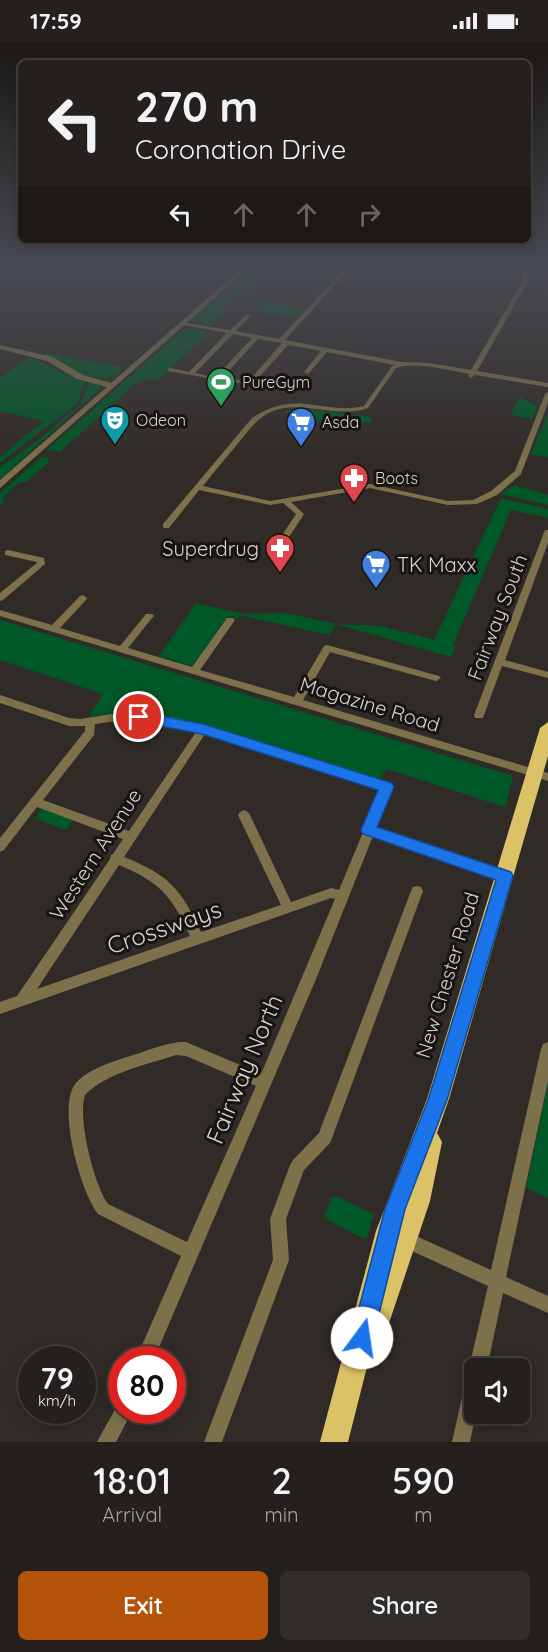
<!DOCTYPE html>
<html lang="en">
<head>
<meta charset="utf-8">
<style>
  :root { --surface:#25201d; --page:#312d2a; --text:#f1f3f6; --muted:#a3a3a4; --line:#423e3b; --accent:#b45309 }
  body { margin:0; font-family:Quicksand,sans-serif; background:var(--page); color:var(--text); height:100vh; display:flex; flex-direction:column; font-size:22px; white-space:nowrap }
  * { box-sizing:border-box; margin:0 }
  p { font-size:20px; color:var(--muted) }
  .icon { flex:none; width:33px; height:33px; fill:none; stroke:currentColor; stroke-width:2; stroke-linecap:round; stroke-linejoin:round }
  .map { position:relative; height:1400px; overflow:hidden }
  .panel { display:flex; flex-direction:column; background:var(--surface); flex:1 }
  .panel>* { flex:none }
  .banner { position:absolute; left:18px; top:18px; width:513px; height:183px; border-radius:9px; box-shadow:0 3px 15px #0003,0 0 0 2px var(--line); background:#25201d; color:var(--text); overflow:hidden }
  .tools { position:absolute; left:464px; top:1316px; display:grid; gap:12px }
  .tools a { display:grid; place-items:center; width:66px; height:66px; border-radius:9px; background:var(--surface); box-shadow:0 3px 15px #0003,0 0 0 2px var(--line); font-size:30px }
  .speed { position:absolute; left:18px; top:1304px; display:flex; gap:12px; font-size:30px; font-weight:700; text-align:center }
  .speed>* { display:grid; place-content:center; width:78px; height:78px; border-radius:50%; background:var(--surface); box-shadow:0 3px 15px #0003,0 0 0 2px var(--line); line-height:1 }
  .speed small { font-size:15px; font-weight:400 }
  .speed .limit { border:9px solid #d22; background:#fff; color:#111 }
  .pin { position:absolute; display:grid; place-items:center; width:51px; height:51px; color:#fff; margin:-26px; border:3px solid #fff; border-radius:50%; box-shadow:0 2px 6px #0007 }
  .me { position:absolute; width:66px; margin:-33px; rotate:14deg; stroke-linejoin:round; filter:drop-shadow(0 0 4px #0008) }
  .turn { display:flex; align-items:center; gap:21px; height:126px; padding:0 18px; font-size:27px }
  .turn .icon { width:78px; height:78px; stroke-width:2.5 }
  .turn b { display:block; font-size:42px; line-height:51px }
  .lanes { display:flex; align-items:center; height:57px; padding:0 18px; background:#0003; justify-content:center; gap:30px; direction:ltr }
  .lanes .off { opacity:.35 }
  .eta { display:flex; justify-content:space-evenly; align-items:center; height:102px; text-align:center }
  .eta b { font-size:36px; font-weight:600; line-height:42px }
  .primary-button { display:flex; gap:12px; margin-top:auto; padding:12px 18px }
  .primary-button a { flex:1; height:69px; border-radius:9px; background:var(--accent); color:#fff; font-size:24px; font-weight:600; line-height:69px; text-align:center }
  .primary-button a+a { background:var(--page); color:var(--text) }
  .status { display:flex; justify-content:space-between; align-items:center; height:42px; padding:0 30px; background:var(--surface); direction:ltr }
  .status svg { height:16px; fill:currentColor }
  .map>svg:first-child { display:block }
  .green { fill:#005727 }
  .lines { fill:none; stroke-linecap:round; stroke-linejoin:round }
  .minor { fill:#7c714a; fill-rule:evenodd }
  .tertiary { fill:#7c714a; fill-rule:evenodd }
  .trunk { fill:#dcc266; fill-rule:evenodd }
  .route { fill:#1a73e8; stroke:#114b97; stroke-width:1.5 }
  .labels { text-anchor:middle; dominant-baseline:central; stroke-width:6; stroke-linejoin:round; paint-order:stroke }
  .far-poi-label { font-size:16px; fill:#d8d4d2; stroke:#171412; text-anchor:start }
  .poi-label { font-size:20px; fill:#d8d4d2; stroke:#171412; text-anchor:end }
  .street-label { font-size:20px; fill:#d8d4d2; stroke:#171412 }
  .near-street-label { font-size:24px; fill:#d8d4d2; stroke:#171412 }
</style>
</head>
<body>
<div class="status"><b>17:59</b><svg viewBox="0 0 49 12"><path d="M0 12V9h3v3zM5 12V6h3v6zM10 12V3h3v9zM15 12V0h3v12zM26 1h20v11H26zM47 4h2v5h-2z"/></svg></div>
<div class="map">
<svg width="548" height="1400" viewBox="0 0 548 1400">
  <rect width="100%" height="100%" fill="#312b27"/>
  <g class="green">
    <path d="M254 225H272L256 239 261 241C249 252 233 254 221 267L225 271 212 283 192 279Z"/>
    <polygon points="250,257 303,266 305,267 298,275 260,271 256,268 261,262 248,259"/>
    <polygon points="191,287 209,290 159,337 145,337 136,341 60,410 47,408 183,288"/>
    <path d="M48 311 124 326C120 329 116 333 112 335 96 343 57 321 42 314Z"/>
    <polygon points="29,315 84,340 81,353 75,363 0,421 0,415 44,379 0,369 0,336"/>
    <polygon points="89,340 101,344 100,347 0,437 0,426 3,423 37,399 81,362"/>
    <polygon points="520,355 538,365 532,377 510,373"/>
    <polygon points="295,365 370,375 372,381 363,380 353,389 284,370"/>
    <polygon points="548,371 548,415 531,412"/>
    <polygon points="42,415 48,415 49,420 26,440 20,440 2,456 5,458 0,463 0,451"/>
    <polygon points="514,443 548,453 548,463 500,452"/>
    <polygon points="501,456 548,467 548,476 511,468 453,603 456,604 451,615 336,582 329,593 240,573 238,577 228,574 192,624 159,614 196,561 243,572 286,571 336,582 381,584 434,598"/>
    <polygon points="0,578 513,734 505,765 387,727 379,738 177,677 122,670 89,674 103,652 0,618"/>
    <polygon points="43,766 73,778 66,788 35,776"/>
    <polygon points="548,1041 548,1156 526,1146"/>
    <polygon points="335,1154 374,1172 366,1198 324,1176 331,1157"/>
  </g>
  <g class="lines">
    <g class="minor">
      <path d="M311 225H324L342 229 346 225H351L285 298 402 320 429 321 471 328 523 238 520 225H526L529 238 477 329 548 341V345L475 333 471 336 468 334 469 332C448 328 416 319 396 326L368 366C349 373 329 368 308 366 268 362 258 376 235 405 224 418 213 431 203 444L270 459 370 442 448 459 473 458 491 449 515 429 545 352 548 350V361L521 432 497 453 477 462 448 463 370 446 291 460 304 472 284 503 281 504 277 501 296 472 283 461 270 463 199 448 169 486H163V482L252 376C269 365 286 360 306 362 325 364 345 369 364 364L392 324 395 323 327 310 309 331 307 332 304 330 321 309 288 303 252 343 216 337V335L252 296 233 292 195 331 208 334V336L168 329V327L170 326 189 330 227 291 183 283 181 282V280L230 288 247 272 250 274 236 289 279 297 340 232ZM258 297 282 301 248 340 223 335Z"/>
      <polygon points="545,488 548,488 548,501 505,618 548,630 548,636 502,624 484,673 483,676 475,676 474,673"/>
      <polygon points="8,508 44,516 45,522 3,558 0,559 0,551 37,521 37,520 5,513 5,509"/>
      <polygon points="83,553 87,556 86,558 60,586 120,604 146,572 152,572 154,574 152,576 128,606 192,625 227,576 233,576 235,578 200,628 294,655 324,604 327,603 439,634 441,636 436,639 330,610 303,658 548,731 548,739 0,574 0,568 52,583 80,554"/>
      <path d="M0 653 69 676 80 677 124 670 177 676 391 742 392 745 376 786 509 830 511 834 509 838 505 839 373 794 316 937 154 1317H136L181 1214 98 1172C81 1151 56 1064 76 1041 89 1026 115 1019 133 1013 150 1008 169 999 186 1000L261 1032 335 857 331 856 0 972V960L17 954 110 817 111 813 113 812 123 797 37 765 4 808 0 810V796L85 689V684H69L0 661ZM124 678 177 684 196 690 129 789 43 758 94 693 95 682ZM205 692 381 747 339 848 331 846 291 860 250 773 248 770 244 768 240 770 238 773 281 863 201 890C181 847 169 833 124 815ZM119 823C160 840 172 854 190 894L37 947ZM176 1013 186 1014 256 1044 187 1200 108 1162C94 1143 77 1075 85 1053 108 1030 146 1023 176 1013Z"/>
      <polygon points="417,844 421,845 423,849 332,1096 330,1101 304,1128 286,1177 289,1218 222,1400 204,1400 273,1218 270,1177 290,1123 293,1118 319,1091 411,849 413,845"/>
      <polygon points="548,1000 548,1039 506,1235 548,1254 548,1271 503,1251 487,1326 474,1326 474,1333 469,1326 488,1244 399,1203 397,1197 399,1191 405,1189 491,1228 541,1007 543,1002"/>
      <polygon points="474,1333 474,1371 476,1371 470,1400 452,1400 465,1342 468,1336"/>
      <polygon points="122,1360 122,1368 133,1368 116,1400 97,1400 118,1362"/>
    </g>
    <polygon class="tertiary" points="243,225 250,225 0,446 0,438 107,345 77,337 47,319 0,307 0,303 53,315 83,333 111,341"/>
    <polygon class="trunk" points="548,680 548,714 449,1057 437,1091 442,1100 430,1159 384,1296 380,1305 371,1309 348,1400 320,1400 376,1189 427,1057 540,686"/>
  </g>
  <linearGradient id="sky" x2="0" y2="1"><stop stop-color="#1b1815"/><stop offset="0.53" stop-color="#484a52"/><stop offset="1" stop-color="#484a52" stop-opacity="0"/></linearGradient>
  <rect width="548" height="421" fill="url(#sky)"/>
  <polygon class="route" points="139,670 203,682 392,741 394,745 377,785 511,830 513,834 447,1058 405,1167 373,1296 370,1303 362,1307 354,1303 351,1296 385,1167 428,1058 496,838 363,792 361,788 378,748 202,692 134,679 134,672"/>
  <defs>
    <g id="stadium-pin" transform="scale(1.5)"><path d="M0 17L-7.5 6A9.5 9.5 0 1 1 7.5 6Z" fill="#2e9e5b" stroke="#171412"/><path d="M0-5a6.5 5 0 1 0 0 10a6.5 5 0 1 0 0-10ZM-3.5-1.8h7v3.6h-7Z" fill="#fff"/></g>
    <g id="theatre-pin" transform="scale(1.5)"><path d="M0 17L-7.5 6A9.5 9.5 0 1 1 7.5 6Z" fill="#0f9aa8" stroke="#171412"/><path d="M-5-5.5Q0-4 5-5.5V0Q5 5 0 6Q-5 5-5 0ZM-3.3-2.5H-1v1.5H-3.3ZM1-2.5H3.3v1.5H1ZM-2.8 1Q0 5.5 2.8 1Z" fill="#fff"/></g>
    <g id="supermarket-pin" transform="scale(1.5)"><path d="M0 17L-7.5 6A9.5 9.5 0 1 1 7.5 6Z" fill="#3f7fe0" stroke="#171412"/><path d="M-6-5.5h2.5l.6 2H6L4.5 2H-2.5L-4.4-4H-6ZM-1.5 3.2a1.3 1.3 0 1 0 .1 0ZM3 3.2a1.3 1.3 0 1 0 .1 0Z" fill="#fff"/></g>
    <g id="pharmacy-pin" transform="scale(1.5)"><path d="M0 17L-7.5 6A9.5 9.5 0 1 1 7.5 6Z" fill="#e0444e" stroke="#171412"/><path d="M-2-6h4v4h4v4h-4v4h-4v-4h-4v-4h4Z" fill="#fff"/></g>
  </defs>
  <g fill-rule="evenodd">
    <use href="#stadium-pin" x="221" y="340"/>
    <use href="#theatre-pin" x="115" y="378"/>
    <use href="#supermarket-pin" x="301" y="380"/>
    <use href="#pharmacy-pin" x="354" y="436"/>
    <use href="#pharmacy-pin" x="280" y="506"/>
    <use href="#supermarket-pin" x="376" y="522"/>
  </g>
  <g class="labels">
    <g class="far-poi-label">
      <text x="242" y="340">PureGym</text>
      <text x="136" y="378">Odeon</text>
      <text x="322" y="380">Asda</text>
      <text x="375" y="436">Boots</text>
    </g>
    <g class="poi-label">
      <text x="259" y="506">Superdrug</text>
      <text x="397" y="522" text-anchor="start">TK Maxx</text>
    </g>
    <g class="street-label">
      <text transform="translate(497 575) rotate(-69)">Fairway South</text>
      <text transform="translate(370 662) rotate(17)">Magazine Road</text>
      <text transform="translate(95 812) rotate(-57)">Western Avenue</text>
      <text transform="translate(447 933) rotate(-73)">New Chester Road</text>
    </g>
    <g class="near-street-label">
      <text transform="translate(164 885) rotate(-19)">Crossways</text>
      <text transform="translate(244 1027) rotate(-67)">Fairway North</text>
    </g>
  </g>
</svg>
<div class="tools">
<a><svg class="icon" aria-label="sound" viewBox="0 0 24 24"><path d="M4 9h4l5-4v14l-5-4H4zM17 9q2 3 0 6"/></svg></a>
</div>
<div class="speed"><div>79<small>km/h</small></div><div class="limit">80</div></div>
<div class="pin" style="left:139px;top:675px;background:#d93025"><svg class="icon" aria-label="arrive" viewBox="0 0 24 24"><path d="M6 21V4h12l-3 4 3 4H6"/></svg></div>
<svg class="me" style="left:362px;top:1296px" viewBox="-20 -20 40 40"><circle r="19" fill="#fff"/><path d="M0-13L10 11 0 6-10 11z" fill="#1a73e8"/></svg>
<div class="banner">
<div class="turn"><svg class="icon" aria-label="left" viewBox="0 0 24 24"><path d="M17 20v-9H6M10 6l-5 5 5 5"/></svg><div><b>270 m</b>Coronation Drive</div></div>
<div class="lanes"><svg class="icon" aria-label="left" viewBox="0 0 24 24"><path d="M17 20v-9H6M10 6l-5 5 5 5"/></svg><svg class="icon off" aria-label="ahead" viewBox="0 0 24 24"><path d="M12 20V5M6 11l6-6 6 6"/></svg><svg class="icon off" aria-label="ahead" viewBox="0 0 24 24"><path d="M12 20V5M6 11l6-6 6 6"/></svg><svg class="icon off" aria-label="right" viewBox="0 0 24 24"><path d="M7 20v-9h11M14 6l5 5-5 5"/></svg></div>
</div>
</div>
<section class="panel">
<div class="eta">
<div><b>18:01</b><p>Arrival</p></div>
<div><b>2</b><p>min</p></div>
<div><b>590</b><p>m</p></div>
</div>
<div class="primary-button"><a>Exit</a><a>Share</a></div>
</section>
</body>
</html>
